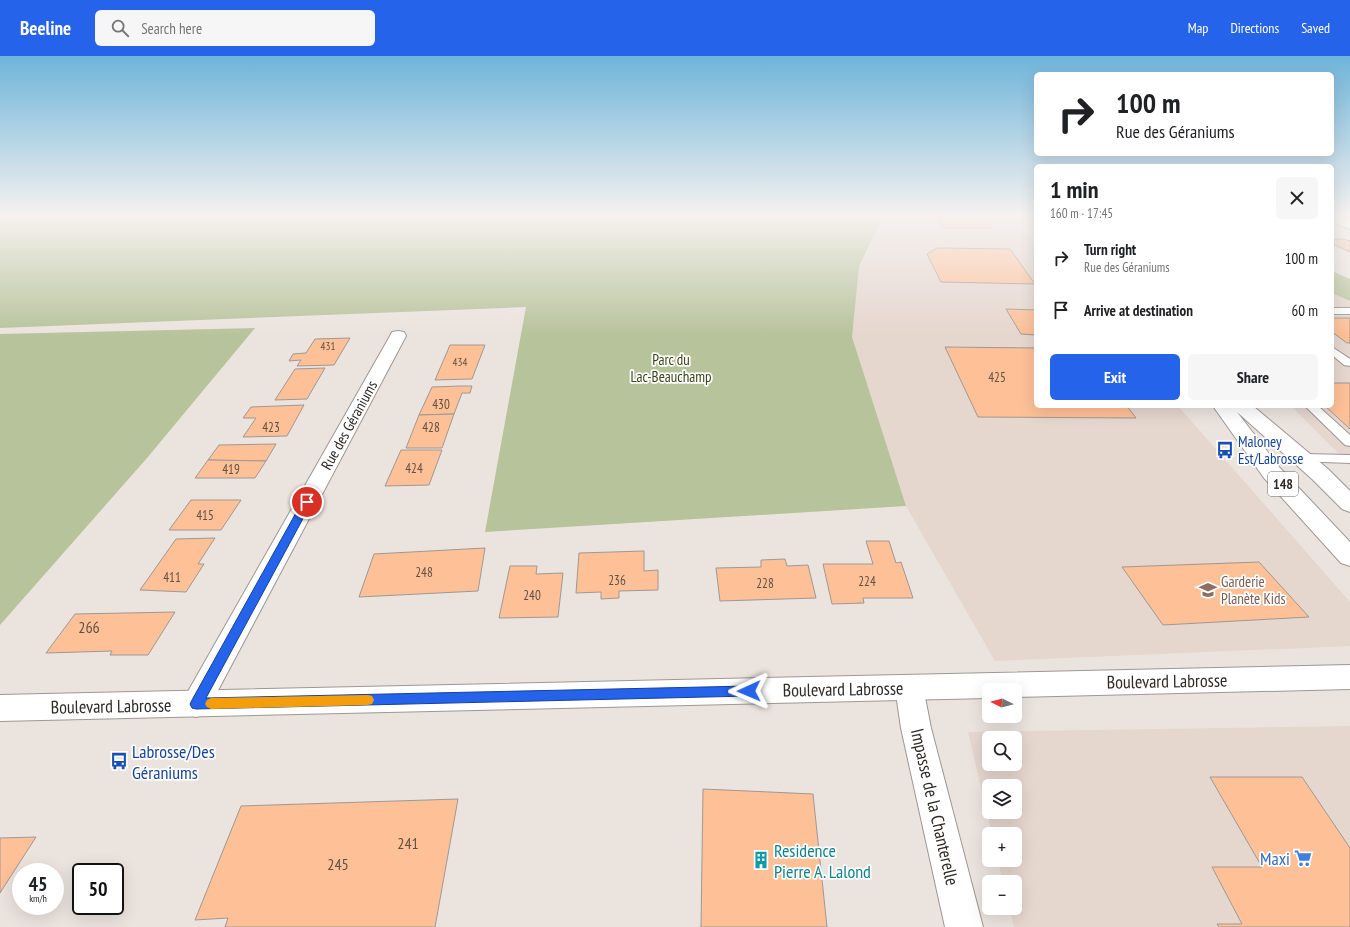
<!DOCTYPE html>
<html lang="en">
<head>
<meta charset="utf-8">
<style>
  :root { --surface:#fff; --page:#f6f6f6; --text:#202124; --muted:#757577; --accent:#2563eb }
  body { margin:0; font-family:"PT Sans Narrow",sans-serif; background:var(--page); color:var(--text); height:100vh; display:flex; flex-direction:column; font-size:15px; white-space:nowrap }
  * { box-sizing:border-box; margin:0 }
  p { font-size:13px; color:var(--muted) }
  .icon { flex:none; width:22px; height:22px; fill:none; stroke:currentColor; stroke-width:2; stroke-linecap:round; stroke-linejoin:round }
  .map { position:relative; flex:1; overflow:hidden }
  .details { position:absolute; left:1034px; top:108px; width:300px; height:244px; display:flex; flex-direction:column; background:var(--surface); border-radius:6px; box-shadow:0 4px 16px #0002 }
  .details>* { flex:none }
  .banner { position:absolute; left:1034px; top:16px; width:300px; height:84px; border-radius:6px; box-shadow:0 4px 16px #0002; background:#fff; color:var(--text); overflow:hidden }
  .needle { width:26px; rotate:276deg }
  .fabs { position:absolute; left:982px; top:627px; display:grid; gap:8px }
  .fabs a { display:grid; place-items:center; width:40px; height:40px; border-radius:6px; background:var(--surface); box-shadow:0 4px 16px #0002; font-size:20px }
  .speed { position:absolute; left:12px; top:807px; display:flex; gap:8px; font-size:20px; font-weight:700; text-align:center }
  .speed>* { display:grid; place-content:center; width:52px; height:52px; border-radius:50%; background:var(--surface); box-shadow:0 4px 16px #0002; line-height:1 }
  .speed small { font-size:10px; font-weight:400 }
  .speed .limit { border:2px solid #111; border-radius:6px; background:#fff; color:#111 }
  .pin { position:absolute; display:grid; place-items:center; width:34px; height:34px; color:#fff; margin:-17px; border:2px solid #fff; border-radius:50%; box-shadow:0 1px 4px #0007 }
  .me { position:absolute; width:44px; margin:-22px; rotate:269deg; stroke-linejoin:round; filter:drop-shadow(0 0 3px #0008) }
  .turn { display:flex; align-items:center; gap:14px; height:84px; padding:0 16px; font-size:18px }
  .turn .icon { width:52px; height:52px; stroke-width:2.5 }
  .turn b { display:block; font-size:28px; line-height:34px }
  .round { display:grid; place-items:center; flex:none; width:42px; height:42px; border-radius:6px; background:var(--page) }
  .summary { display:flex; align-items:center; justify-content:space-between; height:68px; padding:0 16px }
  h1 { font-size:24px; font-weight:800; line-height:30px }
  .primary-button { display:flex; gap:8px; margin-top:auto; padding:8px 16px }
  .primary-button a { flex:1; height:46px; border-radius:6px; background:var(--accent); color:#fff; font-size:16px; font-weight:800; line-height:46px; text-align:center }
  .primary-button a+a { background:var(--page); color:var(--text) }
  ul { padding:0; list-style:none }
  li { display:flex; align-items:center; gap:12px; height:52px; padding:0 16px }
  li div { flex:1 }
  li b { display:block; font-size:15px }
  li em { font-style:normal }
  header { display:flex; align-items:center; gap:24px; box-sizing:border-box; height:56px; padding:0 20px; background:var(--accent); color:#fff }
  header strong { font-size:19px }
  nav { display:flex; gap:22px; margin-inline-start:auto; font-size:14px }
  .search { width:280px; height:36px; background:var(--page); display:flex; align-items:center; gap:10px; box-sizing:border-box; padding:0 14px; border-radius:6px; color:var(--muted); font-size:15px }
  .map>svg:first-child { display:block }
  .built { fill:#e5d6ce; fill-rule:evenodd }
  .green { fill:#b7c39b }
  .building { fill:#fdc097; stroke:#9f9894 }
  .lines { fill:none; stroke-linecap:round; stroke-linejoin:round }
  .service-casing { stroke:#9e9793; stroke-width:2 }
  .minor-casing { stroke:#9e9793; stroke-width:2 }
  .secondary-casing { stroke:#9e9793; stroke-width:2 }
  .primary-casing { stroke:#9e9793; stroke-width:2 }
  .service { fill:#fff; fill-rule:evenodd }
  .minor { fill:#fff; fill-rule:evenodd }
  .secondary { fill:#fff; fill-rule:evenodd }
  .primary { fill:#fff; fill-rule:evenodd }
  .route { fill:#2563eb; stroke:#184099 }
  .slow { fill:#f59e0b }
  .labels { text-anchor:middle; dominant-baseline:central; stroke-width:3.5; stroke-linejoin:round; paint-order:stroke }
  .far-number-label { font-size:11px; fill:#615044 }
  .number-label { font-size:13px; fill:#615044 }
  .shield { fill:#fff; stroke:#6c6a68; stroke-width:1 }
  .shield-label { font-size:14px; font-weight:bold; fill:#2d2a28 }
  .park-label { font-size:15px; fill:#394414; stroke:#fff }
  .street-label { font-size:15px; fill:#2d2a28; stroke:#fff }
  .transit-label { font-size:15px; fill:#164399; stroke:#fff; text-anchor:start }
  .education-label { font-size:15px; fill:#785e54; stroke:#fff; text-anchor:start }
  .near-number-label { font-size:16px; fill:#615044 }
  .near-street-label { font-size:18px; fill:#2d2a28; stroke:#fff }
  .near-transit-label { font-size:18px; fill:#164399; stroke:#fff; text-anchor:start }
  .near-culture-label { font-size:18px; fill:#0d838f; stroke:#fff; text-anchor:start }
  .near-shop-label { font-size:18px; fill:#366cbe; stroke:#fff; text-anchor:end }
</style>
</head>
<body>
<header>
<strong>Beeline</strong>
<div class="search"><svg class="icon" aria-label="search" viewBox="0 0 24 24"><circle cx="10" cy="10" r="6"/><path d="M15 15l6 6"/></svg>Search here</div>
<nav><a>Map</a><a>Directions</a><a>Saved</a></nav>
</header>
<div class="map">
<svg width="1350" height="871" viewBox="0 0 1350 871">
  <rect width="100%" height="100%" fill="#ebe3de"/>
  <g class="built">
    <polygon points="853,159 1010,159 1036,189 1036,350 1178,350 1350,546 1350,590 995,605 906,450 826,201"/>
    <polygon points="1332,237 1350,245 1350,409 1291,350 1332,350"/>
    <path d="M1350 670V871H1014L1009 852H1015V826H1003L998 804H1015V778H992L968 676ZM989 682H1015V708H989ZM989 730H1015V756H989Z"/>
  </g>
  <g class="green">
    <polygon points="0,159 884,159 859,210 852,281 906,450 485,476 526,251 0,272"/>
    <polygon points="1332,215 1350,223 1350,245 1332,237"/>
    <polygon points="255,272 147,402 0,569 0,278"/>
  </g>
  <g class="building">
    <polygon points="935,159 981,159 992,172 944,172"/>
    <polygon points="1343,183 1350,185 1350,196 1332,188 1332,184"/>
    <polygon points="937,192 1010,193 1035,228 941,226 927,198"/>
    <polygon points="1006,253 1036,254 1036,279 1021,278"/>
    <polygon points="1332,262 1350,262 1350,287 1347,287 1332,276"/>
    <polygon points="350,282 334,309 297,310 301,304 289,305 293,298 306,297 315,283"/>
    <polygon points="450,289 485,289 472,323 435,324"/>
    <polygon points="945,291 1036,292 1036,350 1127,350 1136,362 978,361"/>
    <polygon points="325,312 307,343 275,344 295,313"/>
    <polygon points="1332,327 1350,327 1350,373 1325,350 1332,350"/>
    <polygon points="460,330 472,330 470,337 462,337 454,358 419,359 432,331"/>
    <polygon points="304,349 287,380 243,381 256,362 243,362 251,351"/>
    <polygon points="454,358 442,392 406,392 419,359"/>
    <polygon points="276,388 266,405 208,404 219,389"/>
    <polygon points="401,394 442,394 429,429 385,430"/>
    <polygon points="208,404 210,404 266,405 255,422 195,422"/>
    <polygon points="191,444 241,444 221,474 169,474"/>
    <polygon points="215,482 198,508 204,508 186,536 140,534 176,483"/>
    <polygon points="866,485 889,485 896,507 901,506 913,542 863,542 864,547 832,548 823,508 873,508"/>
    <polygon points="485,492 478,535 359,541 374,498"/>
    <polygon points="644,495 644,515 658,514 658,534 619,535 619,542 601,543 601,536 576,537 579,497"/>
    <polygon points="785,503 787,510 808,509 816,542 720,545 716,512 761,511 761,504"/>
    <polygon points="1259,506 1309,561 1163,569 1122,511"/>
    <polygon points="510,510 537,510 536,518 563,517 558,561 499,562"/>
    <polygon points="175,556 148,599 110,599 112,595 46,597 75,558"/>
    <polygon points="1210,721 1302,721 1350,792 1350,871 1219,871 1217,868 1242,868 1212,811 1262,811"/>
    <polygon points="703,733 813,738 827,871 701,871"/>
    <polygon points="458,743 435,871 225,871 228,862 195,864 241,750"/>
    <polygon points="36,781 0,837 0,782"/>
  </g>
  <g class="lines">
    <g class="service-casing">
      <g id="service">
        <rect x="1332" y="252" width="18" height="6"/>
        <polygon points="1332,291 1350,303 1350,310 1344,309 1332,299"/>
        <polygon points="1305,350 1318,350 1350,379 1350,390 1345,389"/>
        <polygon points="1302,398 1350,399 1350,407 1297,405 1295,402 1297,399"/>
      </g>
    </g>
    <g class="minor-casing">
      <g id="minor">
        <polygon points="1332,159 1337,159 1350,164 1350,173 1332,166"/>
        <polygon points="398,275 404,276 406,280 206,657 196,661 186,657 181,648 186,639 390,280 392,276"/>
        <polygon points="909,619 919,622 923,631 931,672 983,871 945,871 901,672 895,631 899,622"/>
      </g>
    </g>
    <g class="secondary-casing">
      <polygon id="secondary" points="1350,609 1350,633 1015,641 1015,634 989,634 989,642 0,665 0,639"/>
    </g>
    <g class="primary-casing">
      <polygon id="primary" points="1213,350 1253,350 1328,413 1350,435 1350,456 1342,453 1312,423 1237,356 1280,412 1350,486 1350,510 1341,507 1264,422"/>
    </g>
    <use href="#service" class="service"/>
    <use href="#minor" class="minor"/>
    <use href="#secondary" class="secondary"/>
    <use href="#primary" class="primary"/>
  </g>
  <linearGradient id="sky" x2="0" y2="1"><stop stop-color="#6fb4da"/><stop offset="0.57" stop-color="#f6f2f0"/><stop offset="1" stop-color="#f6f2f0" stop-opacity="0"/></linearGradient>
  <rect width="1350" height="280" fill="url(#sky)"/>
  <polygon class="route" points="307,443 312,446 206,642 749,630 754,631 755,635 754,639 749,640 196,653 192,652 190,648 192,644 302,446"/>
  <polygon class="slow" points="368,639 372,640 374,644 372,648 368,649 211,653 207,651 205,648 207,644 211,642"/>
  <defs>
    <g id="bus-bare" transform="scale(1.38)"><path d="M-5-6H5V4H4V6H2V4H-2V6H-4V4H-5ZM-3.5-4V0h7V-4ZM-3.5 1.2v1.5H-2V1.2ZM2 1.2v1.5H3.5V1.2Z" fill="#1a4fb4" stroke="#fff" stroke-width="2.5" paint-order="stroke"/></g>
    <g id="school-bare" transform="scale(1.38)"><path d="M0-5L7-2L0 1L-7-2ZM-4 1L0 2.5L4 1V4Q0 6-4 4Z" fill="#8d6e63" stroke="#fff" stroke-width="2.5" paint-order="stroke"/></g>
    <g id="supermarket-bare" transform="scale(1.38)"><path d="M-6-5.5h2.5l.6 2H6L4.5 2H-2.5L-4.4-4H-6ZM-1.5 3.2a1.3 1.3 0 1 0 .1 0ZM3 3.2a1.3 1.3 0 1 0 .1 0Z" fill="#3f7fe0" stroke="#fff" stroke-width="2.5" paint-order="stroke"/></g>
    <g id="building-bare" transform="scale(1.38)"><path d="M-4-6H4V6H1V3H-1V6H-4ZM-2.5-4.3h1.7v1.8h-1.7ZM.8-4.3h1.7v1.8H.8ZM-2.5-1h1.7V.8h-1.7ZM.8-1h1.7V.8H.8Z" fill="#0f9aa8" stroke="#fff" stroke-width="2.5" paint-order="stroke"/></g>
  </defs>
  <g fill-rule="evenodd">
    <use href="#bus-bare" x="1225" y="394"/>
    <use href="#school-bare" x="1208" y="534"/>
    <use href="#bus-bare" x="119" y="705"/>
    <use href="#supermarket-bare" x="1303" y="802"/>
    <use href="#building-bare" x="761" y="804"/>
  </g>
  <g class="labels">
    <g class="far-number-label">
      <text x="328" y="290">431</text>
      <text x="460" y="306">434</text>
    </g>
    <g class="number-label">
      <text x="997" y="321">425</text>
      <text x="441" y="348">430</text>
      <text x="271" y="371">423</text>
      <text x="431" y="371">428</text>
      <text x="414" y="412">424</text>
      <text x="231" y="413">419</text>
      <text x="205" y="459">415</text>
      <text x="424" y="516">248</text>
      <text x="172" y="521">411</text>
      <text x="617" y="524">236</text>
      <text x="867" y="525">224</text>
      <text x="765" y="527">228</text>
      <text x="532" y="539">240</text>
    </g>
    <rect class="shield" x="1268" y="416" width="30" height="24" rx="3"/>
    <g class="shield-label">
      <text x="1283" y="428">148</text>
    </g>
    <g class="park-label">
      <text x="671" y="303">Parc du<tspan x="671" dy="17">Lac-Beauchamp</tspan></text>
    </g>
    <g class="street-label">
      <text transform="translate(349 369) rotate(-61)">Rue des Géraniums</text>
    </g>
    <g class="transit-label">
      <text x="1238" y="385">Maloney<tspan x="1238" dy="17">Est/Labrosse</tspan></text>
    </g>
    <g class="education-label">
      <text x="1221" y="525">Garderie<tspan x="1221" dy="17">Planète Kids</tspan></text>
    </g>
    <g class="near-number-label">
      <text x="89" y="571">266</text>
      <text x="408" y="787">241</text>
      <text x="338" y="808">245</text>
    </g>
    <g class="near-street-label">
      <text transform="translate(1167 625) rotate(-1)">Boulevard Labrosse</text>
      <text transform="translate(843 633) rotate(-1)">Boulevard Labrosse</text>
      <text transform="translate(111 650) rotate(-1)">Boulevard Labrosse</text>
      <text transform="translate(935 751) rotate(77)">Impasse de la Chanterelle</text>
    </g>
    <g class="near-transit-label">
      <text x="132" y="695">Labrosse/Des<tspan x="132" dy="21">Géraniums</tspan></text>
    </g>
    <g class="near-culture-label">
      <text x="774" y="794">Residence<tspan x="774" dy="21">Pierre A. Lalond</tspan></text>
    </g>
    <g class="near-shop-label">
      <text x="1290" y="802">Maxi</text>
    </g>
  </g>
</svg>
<div class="fabs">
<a><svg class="needle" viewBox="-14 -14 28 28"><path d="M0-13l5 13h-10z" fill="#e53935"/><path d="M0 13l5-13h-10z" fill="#757577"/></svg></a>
<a><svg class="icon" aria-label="search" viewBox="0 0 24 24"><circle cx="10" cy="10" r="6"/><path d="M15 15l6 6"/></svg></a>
<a><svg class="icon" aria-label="layers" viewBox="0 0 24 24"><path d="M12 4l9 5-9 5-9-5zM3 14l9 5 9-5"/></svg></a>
<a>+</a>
<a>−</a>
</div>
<div class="speed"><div>45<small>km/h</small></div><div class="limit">50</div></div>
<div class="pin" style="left:307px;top:446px;background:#d93025"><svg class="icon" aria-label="arrive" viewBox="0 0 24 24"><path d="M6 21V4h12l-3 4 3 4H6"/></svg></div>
<svg class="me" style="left:749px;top:635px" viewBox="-20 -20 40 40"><path d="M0-17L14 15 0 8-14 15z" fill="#2563eb" stroke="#fff" stroke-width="4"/></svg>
<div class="banner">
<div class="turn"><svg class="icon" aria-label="right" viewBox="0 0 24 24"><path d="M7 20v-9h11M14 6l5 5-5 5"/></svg><div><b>100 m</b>Rue des Géraniums</div></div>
</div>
<section class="details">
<div class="summary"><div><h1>1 min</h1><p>160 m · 17:45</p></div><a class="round"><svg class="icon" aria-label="close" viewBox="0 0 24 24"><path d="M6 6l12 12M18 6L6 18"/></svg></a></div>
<ul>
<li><svg class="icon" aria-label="right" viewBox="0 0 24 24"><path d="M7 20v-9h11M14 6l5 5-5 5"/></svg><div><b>Turn right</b><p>Rue des Géraniums</p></div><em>100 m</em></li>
<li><svg class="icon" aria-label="arrive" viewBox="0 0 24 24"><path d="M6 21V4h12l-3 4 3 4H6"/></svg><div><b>Arrive at destination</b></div><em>60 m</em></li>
</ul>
<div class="primary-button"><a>Exit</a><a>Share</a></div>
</section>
</div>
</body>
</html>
